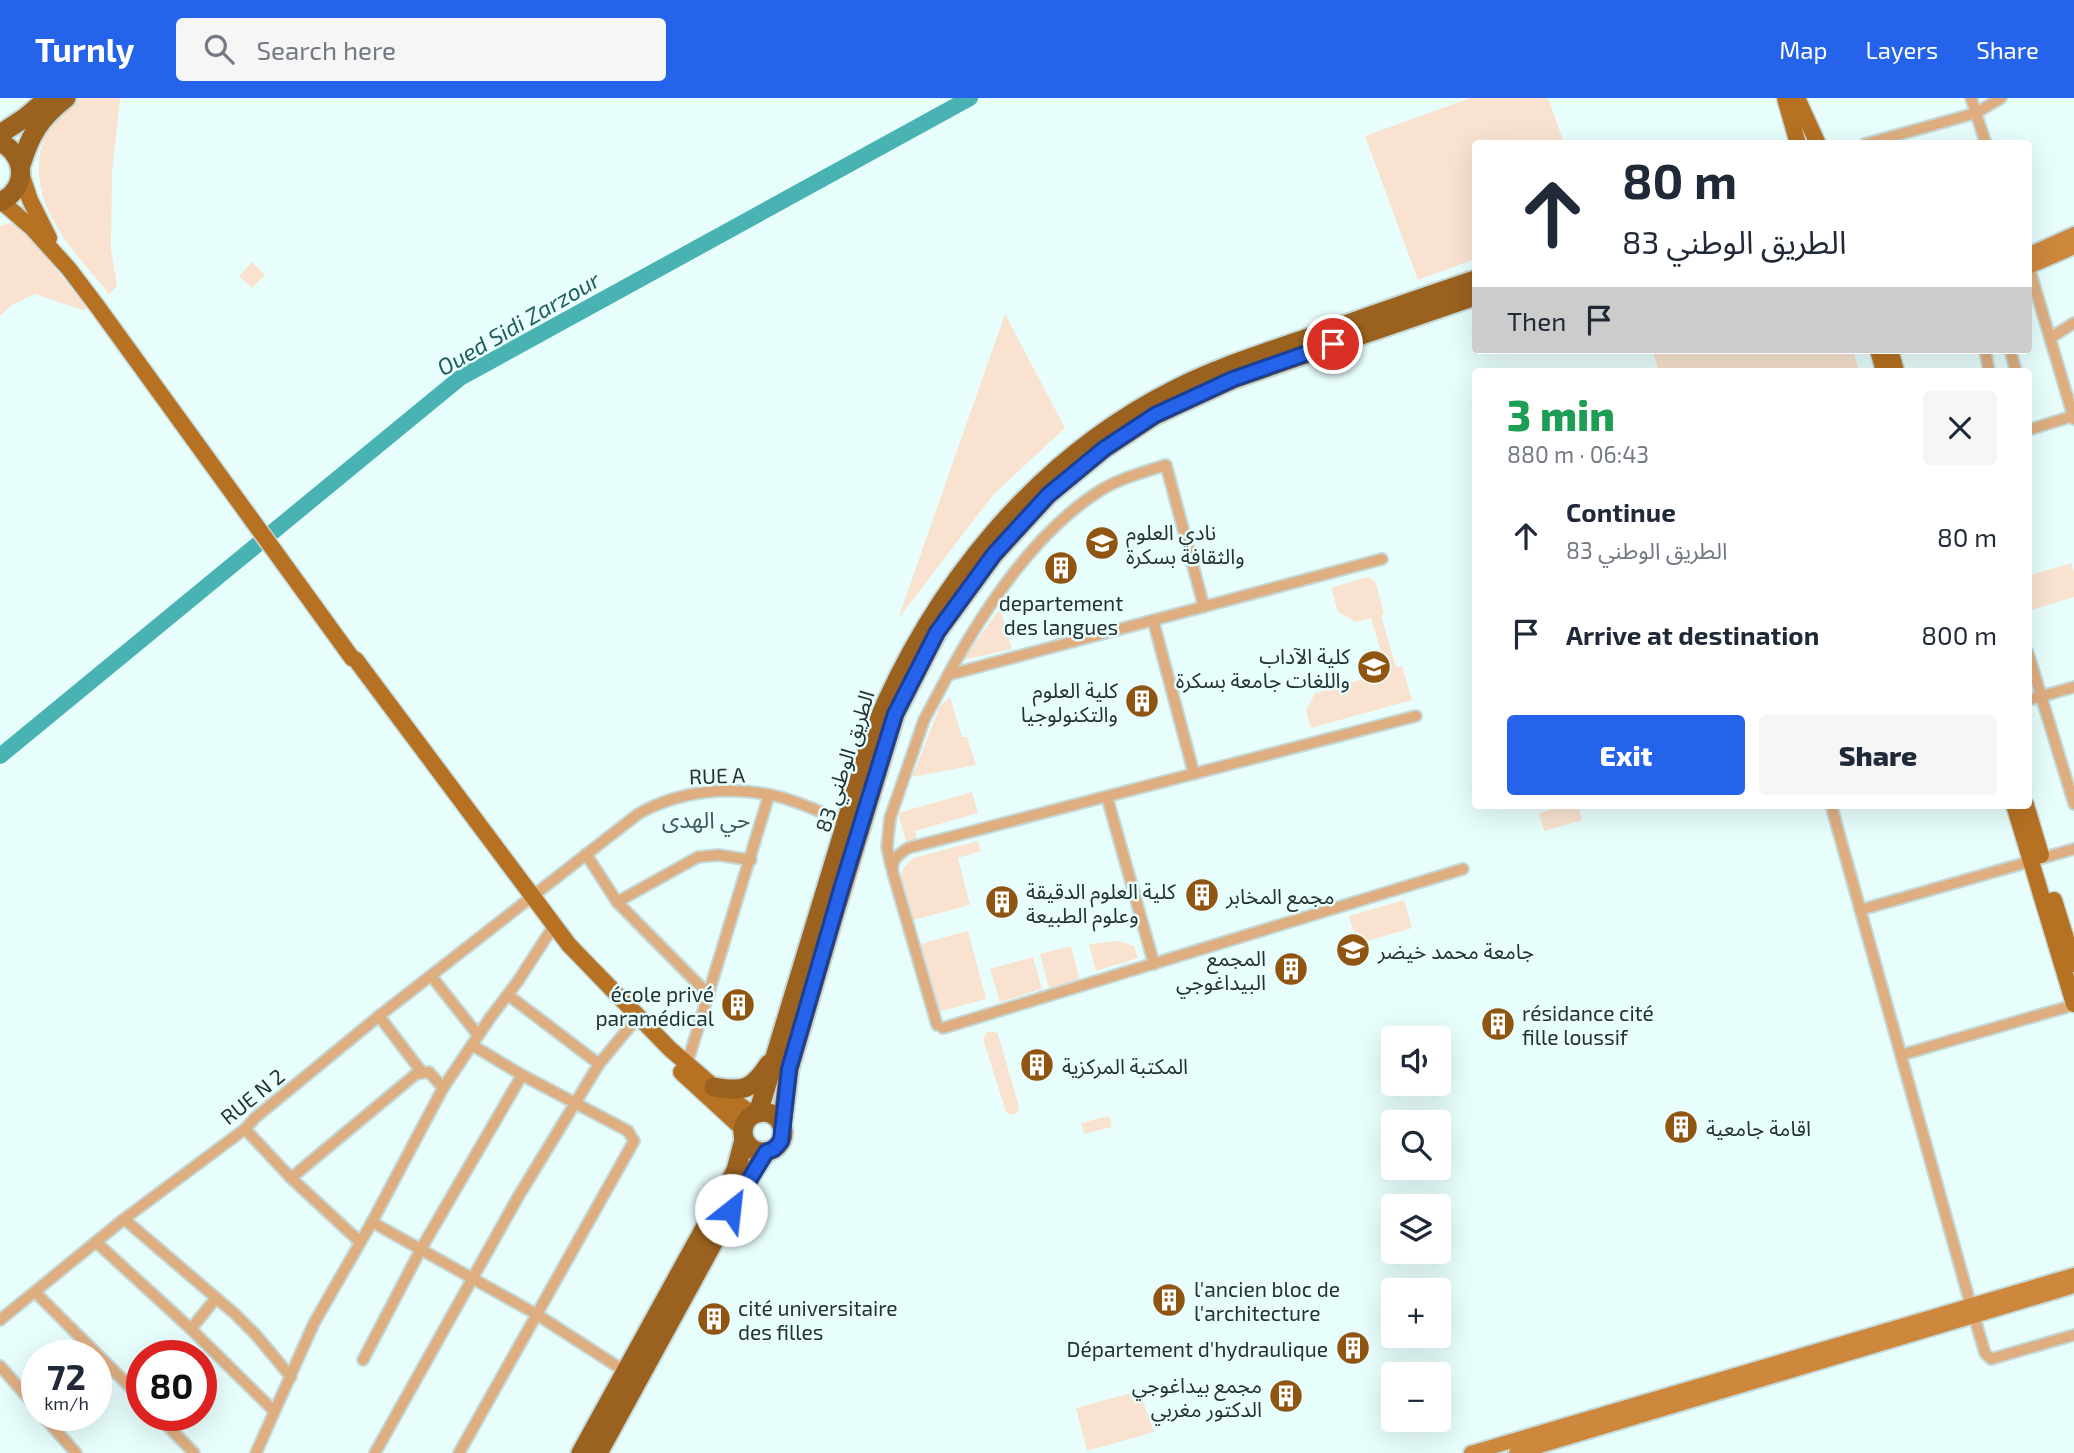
<!DOCTYPE html>
<html lang="en">
<head>
<meta charset="utf-8">
<style>
  :root { --surface:#fff; --page:#f6f6f7; --text:#1f2937; --muted:#747a83; --accent:#2563eb }
  body { margin:0; font-family:"Exo 2","Noto Sans Arabic",sans-serif; background:var(--page); color:var(--text); height:100vh; display:flex; flex-direction:column; font-size:26px; white-space:nowrap }
  * { box-sizing:border-box; margin:0 }
  p { font-size:23px; color:var(--muted) }
  .icon { flex:none; width:38px; height:38px; fill:none; stroke:currentColor; stroke-width:2; stroke-linecap:round; stroke-linejoin:round }
  .map { position:relative; flex:1; overflow:hidden }
  .sheet { position:absolute; left:1472px; top:270px; width:560px; height:441px; display:flex; flex-direction:column; background:var(--surface); border-radius:7px; box-shadow:0 7px 28px #0002 }
  .sheet>* { flex:none }
  .hud { position:absolute; left:1472px; top:42px; width:560px; height:214px; border-radius:7px; box-shadow:0 7px 28px #0002; background:#fff; color:var(--text); overflow:hidden }
  .tools { position:absolute; left:1381px; top:928px; display:grid; gap:14px }
  .tools a { display:grid; place-items:center; width:70px; height:70px; border-radius:7px; background:var(--surface); box-shadow:0 7px 28px #0002; font-size:35px }
  .speed { position:absolute; left:21px; top:1242px; display:flex; gap:14px; font-size:35px; font-weight:700; text-align:center }
  .speed>* { display:grid; place-content:center; width:91px; height:91px; border-radius:50%; background:var(--surface); box-shadow:0 7px 28px #0002; line-height:1 }
  .speed small { font-size:18px; font-weight:400 }
  .speed .limit { border:10px solid #d22; background:#fff; color:#111 }
  .pin { position:absolute; display:grid; place-items:center; width:60px; height:60px; color:#fff; margin:-30px; border:4px solid #fff; border-radius:50%; box-shadow:0 2px 7px #0007 }
  .me { position:absolute; width:77px; margin:-38px; rotate:29deg; stroke-linejoin:round; filter:drop-shadow(0 0 5px #0008) }
  .turn { display:flex; align-items:center; gap:24px; height:147px; padding:0 35px; font-size:32px }
  .turn .icon { width:91px; height:91px; stroke-width:2.5 }
  .turn b { display:block; font-size:49px; line-height:60px }
  .then { display:flex; align-items:center; height:66px; padding:0 35px; background:#0003; gap:14px; font-size:26px }
  .round { display:grid; place-items:center; flex:none; width:74px; height:74px; border-radius:7px; background:var(--page) }
  .overview { display:flex; align-items:center; justify-content:space-between; height:119px; padding:0 35px }
  h1 { font-size:42px; font-weight:800; line-height:52px; color:#1e9e55 }
  .button { display:flex; gap:14px; margin-top:auto; padding:14px 35px }
  .button a { flex:1; height:80px; border-radius:7px; background:var(--accent); color:#fff; font-size:28px; font-weight:800; line-height:80px; text-align:center }
  .button a+a { background:var(--page); color:var(--text) }
  ul { padding:0; list-style:none }
  li { display:flex; align-items:center; gap:21px; height:98px; padding:0 35px }
  li div { flex:1 }
  li b { display:block; font-size:26px }
  li em { font-style:normal }
  header { display:flex; align-items:center; gap:42px; box-sizing:border-box; height:98px; padding:0 35px; background:var(--accent); color:#fff }
  header strong { font-size:33px }
  nav { display:flex; gap:38px; margin-inline-start:auto; font-size:24px }
  .search { width:490px; height:63px; background:var(--page); display:flex; align-items:center; gap:18px; box-sizing:border-box; padding:0 24px; border-radius:7px; color:var(--muted); font-size:26px }
  .map>svg:first-child { display:block }
  .green { fill:#f9e3d0 }
  .lines { fill:none; stroke-linecap:round; stroke-linejoin:round }
  .river { stroke:#48b3b2; stroke-width:16 }
  .street-casing { stroke:#c4d9d8; stroke-width:14 }
  .secondary-casing { stroke:#c4d9d8; stroke-width:18 }
  .primary-casing { stroke:#c4d9d8; stroke-width:19 }
  .highway-casing { stroke:#c4d9d8; stroke-width:23 }
  .street { stroke:#deae81; stroke-width:10 }
  .secondary { stroke:#ce883e; stroke-width:14 }
  .primary { stroke:#b67123; stroke-width:16 }
  .highway { stroke:#9b611f; stroke-width:19 }
  .route-casing { stroke:#184099; stroke-width:18 }
  .route { stroke:#2563eb; stroke-width:12 }
  .labels { text-anchor:middle; dominant-baseline:central; stroke-width:5; stroke-linejoin:round; paint-order:stroke }
  .poi-label { font-size:21px; fill:#233332; stroke:#e7fefd; text-anchor:start }
  .street-label { font-size:21px; fill:#233332; stroke:#e7fefd }
  .water-label { font-size:23px; font-style:italic; fill:#215d5c; stroke:#e7fefd }
  .neighbourhood-label { font-size:23px; fill:#3a5e5d; stroke:#e7fefd }
</style>
</head>
<body>
<header>
<strong>Turnly</strong>
<div class="search"><svg class="icon" aria-label="search" viewBox="0 0 24 24"><circle cx="10" cy="10" r="6"/><path d="M15 15l6 6"/></svg>Search here</div>
<nav><a>Map</a><a>Layers</a><a>Share</a></nav>
</header>
<div class="map">
<svg width="2074" height="1355" viewBox="0 0 2074 1355">
  <rect width="100%" height="100%" fill="#e7fefd"/>
  <g class="green">
    <path d="M80 0H120L112 74 111 151 117 188 109 196C78 157 36 118 39 66 40 49 45 33 55 20 61 12 72 6 80 0Z"/>
    <polygon points="1470,0 1548,0 1564,45 1475,46 1475,161 1418,182 1365,38"/>
    <polygon points="10,125 21,128 87,210 83,212 35,196 12,207 0,218 0,128"/>
    <polygon points="252,164 265,177 252,190 239,178"/>
    <polygon points="1005,216 1065,330 993,397 898,521"/>
    <polygon points="1652,252 1853,252 1859,273 1659,273"/>
    <polygon points="2071,465 2074,475 2074,499 2028,513 2028,478"/>
    <polygon points="1367,479 1375,483 1384,516 1381,518 1396,569 1402,568 1412,602 1311,630 1306,613 1315,595 1387,574 1371,520 1356,524 1338,514 1331,490"/>
    <polygon points="1000,510 1012,551 963,562"/>
    <polygon points="950,599 962,639 967,639 976,667 912,679 940,608"/>
    <polygon points="972,694 978,715 915,733 917,743 907,746 898,715"/>
    <polygon points="1568,707 1578,707 1582,722 1544,733 1539,715"/>
    <polygon points="978,743 981,753 958,760 970,807 913,822 901,778 903,771 913,760"/>
    <polygon points="1404,802 1412,830 1357,846 1349,818"/>
    <polygon points="968,833 986,901 938,914 920,846"/>
    <polygon points="1119,843 1134,848 1138,860 1096,873 1089,846"/>
    <polygon points="1071,848 1080,883 1049,890 1040,856"/>
    <polygon points="1033,859 1042,891 1000,904 990,871"/>
    <polygon points="993,933 998,936 1019,1009 1017,1015 1012,1017 1006,1014 983,941 987,934"/>
    <polygon points="1109,1018 1112,1029 1084,1036 1081,1025"/>
    <polygon points="1139,1293 1154,1334 1087,1353 1076,1310"/>
  </g>
  <g class="lines">
    <polyline class="river" points="0,658 460,280 970,0"/>
    <g class="street-casing">
      <g id="street">
        <polyline points="1971,0 1986,46"/>
        <polyline points="1865,46 1976,15 2001,0"/>
        <polyline points="2028,166 2074,321"/>
        <polyline points="2050,240 2074,225"/>
        <polyline points="1985,252 1989,273"/>
        <polyline points="2010,252 2016,273"/>
        <polyline points="2028,332 2073,318"/>
        <polyline points="1153,522 1194,676"/>
        <polyline points="2028,555 2074,706"/>
        <path d="M948 577C984 511 1037 432 1101 392 1121 380 1144 374 1166 367L1204 509"/>
        <polyline points="2028,602 2074,589"/>
        <polyline points="1107,699 1154,866"/>
        <polyline points="1831,707 1971,1208"/>
        <polyline points="586,756 617,804 709,897"/>
        <polyline points="891,768 887,749 890,720 924,622 948,577 1382,461"/>
        <polyline points="617,804 698,759 718,757 751,762"/>
        <polyline points="1860,812 2074,751"/>
        <polyline points="432,879 478,937"/>
        <polyline points="508,897 599,966"/>
        <polyline points="379,918 421,973"/>
        <path d="M937 927 893 775C890 762 898 757 908 750L1416 618"/>
        <polyline points="943,930 1463,771"/>
        <polyline points="1901,957 2074,907"/>
        <polyline points="687,966 769,697"/>
        <polyline points="245,1031 291,1080 359,1143"/>
        <polyline points="291,1080 416,976 429,974 443,990"/>
        <polyline points="124,1121 235,1216 256,1237 291,1279"/>
        <polyline points="372,1124 536,1216 626,1274"/>
        <polyline points="96,1144 191,1231 274,1313"/>
        <polyline points="35,1194 142,1301"/>
        <polyline points="1974,1218 1985,1255 1991,1261 2074,1237"/>
        <path d="M0 1222 124 1121 245 1031 256 1019 379 918 638 716C680 692 733 687 780 699 802 705 825 716 846 724"/>
        <polyline points="191,1231 216,1200"/>
        <polyline points="363,1262 421,1151 522,977"/>
        <polyline points="0,1268 37,1310"/>
        <polyline points="43,1318 76,1355"/>
        <polyline points="158,1318 194,1355"/>
        <polyline points="256,1355 314,1225 372,1124 443,990 490,920 518,883 551,832"/>
        <polyline points="375,1355 518,1099 599,966 632,926"/>
        <polyline points="459,1355 634,1043 628,1033 522,977 472,947"/>
      </g>
    </g>
    <g class="secondary-casing">
      <g id="secondary">
        <polyline points="2028,157 2074,136"/>
        <polyline points="2028,169 2074,149"/>
        <polyline points="1471,1355 2074,1177"/>
        <polyline points="1516,1355 2074,1188"/>
      </g>
    </g>
    <g class="primary-casing">
      <g id="primary">
        <polyline points="1785,0 1798,46"/>
        <polyline points="1797,0 1818,46"/>
        <polyline points="22,78 30,102 49,140"/>
        <polyline points="2,104 32,130 69,171 97,208 352,560 356,562 569,847 670,951 714,989 754,1017"/>
        <polyline points="1878,252 1884,273"/>
        <polyline points="1890,252 1896,273"/>
        <polyline points="2014,707 2074,906"/>
        <polyline points="2026,707 2041,757"/>
        <polyline points="2054,802 2074,866"/>
        <polyline points="681,974 743,1031"/>
      </g>
    </g>
    <g class="highway-casing">
      <g id="highway">
        <polyline points="0,36 26,19 48,0"/>
        <path d="M0 44C27 58 28 91 0 104"/>
        <path d="M21 67C30 37 40 20 66 0"/>
        <path d="M714 989C744 994 752 992 769 966"/>
        <circle cx="763" cy="1034" r="20"/>
        <path d="M758 1015 874 633C933 489 1036 361 1176 291 1217 270 1262 256 1305 241 1362 221 1418 201 1475 182"/>
        <polyline points="782,1028 789,971 835,813 895,616 937,534 994,456 1048,397 1105,350 1155,317 1233,281 1475,198"/>
        <polyline points="581,1355 727,1090 736,1072 744,1042"/>
        <polyline points="598,1355 744,1088 766,1054"/>
      </g>
    </g>
    <use href="#street" class="street"/>
    <use href="#secondary" class="secondary"/>
    <use href="#primary" class="primary"/>
    <use href="#highway" class="highway"/>
  </g>
  <g class="lines">
    <g class="route-casing">
      <polyline id="route" points="731,1112 766,1054 774,1051 781,1043 789,971 842,788 895,616 937,534 994,456 1048,397 1105,350 1155,317 1233,281 1333,246"/>
    </g>
    <use href="#route" class="route"/>
  </g>
  <defs>
    <g id="university-disc" transform="scale(1.75)"><circle r="9.5" fill="#905611" stroke="#e7fefd"/><path d="M0-5L7-2L0 1L-7-2ZM-4 1L0 2.5L4 1V4Q0 6-4 4Z" fill="#fff"/></g>
    <g id="building-disc" transform="scale(1.75)"><circle r="9.5" fill="#905611" stroke="#e7fefd"/><path d="M-4-6H4V6H1V3H-1V6H-4ZM-2.5-4.3h1.7v1.8h-1.7ZM.8-4.3h1.7v1.8H.8ZM-2.5-1h1.7V.8h-1.7ZM.8-1h1.7V.8H.8Z" fill="#fff"/></g>
  </defs>
  <g fill-rule="evenodd">
    <use href="#university-disc" x="1102" y="445"/>
    <use href="#building-disc" x="1061" y="470"/>
    <use href="#university-disc" x="1374" y="569"/>
    <use href="#building-disc" x="1142" y="603"/>
    <use href="#building-disc" x="1202" y="797"/>
    <use href="#building-disc" x="1002" y="804"/>
    <use href="#university-disc" x="1353" y="852"/>
    <use href="#building-disc" x="1291" y="871"/>
    <use href="#building-disc" x="738" y="907"/>
    <use href="#building-disc" x="1498" y="926"/>
    <use href="#building-disc" x="1037" y="967"/>
    <use href="#building-disc" x="1681" y="1029"/>
    <use href="#building-disc" x="1169" y="1202"/>
    <use href="#building-disc" x="714" y="1221"/>
    <use href="#building-disc" x="1353" y="1250"/>
    <use href="#building-disc" x="1286" y="1298"/>
  </g>
  <g class="labels">
    <g class="poi-label">
      <text x="1126" y="433">نادي العلوم<tspan x="1126" dy="24">والثقافة بسكرة</tspan></text>
      <text x="1061" y="504" text-anchor="middle">departement<tspan x="1061" dy="24">des langues</tspan></text>
      <text x="1350" y="557" text-anchor="end">كلية الآداب<tspan x="1350" dy="24">واللغات جامعة بسكرة</tspan></text>
      <text x="1118" y="591" text-anchor="end">كلية العلوم<tspan x="1118" dy="24">والتكنولوجيا</tspan></text>
      <text x="1026" y="792">كلية العلوم الدقيقة<tspan x="1026" dy="24">وعلوم الطبيعة</tspan></text>
      <text x="1226" y="797">مجمع المخابر</text>
      <text x="1378" y="852">جامعة محمد خيضر</text>
      <text x="1266" y="859" text-anchor="end">المجمع<tspan x="1266" dy="24">البيداغوجي</tspan></text>
      <text x="714" y="895" text-anchor="end">école privé<tspan x="714" dy="24">paramédical</tspan></text>
      <text x="1522" y="914">résidance cité<tspan x="1522" dy="24">fille loussif</tspan></text>
      <text x="1062" y="967">المكتبة المركزية</text>
      <text x="1706" y="1029">اقامة جامعية</text>
      <text x="1194" y="1190">l'ancien bloc de<tspan x="1194" dy="24">l'architecture</tspan></text>
      <text x="738" y="1209">cité universitaire<tspan x="738" dy="24">des filles</tspan></text>
      <text x="1328" y="1250" text-anchor="end">Département d'hydraulique</text>
      <text x="1262" y="1286" text-anchor="end">مجمع بيداغوجي<tspan x="1262" dy="24">الدكتور مغربي</tspan></text>
    </g>
    <g class="street-label">
      <text transform="translate(844 663) rotate(-72)">الطريق الوطني 83</text>
      <text transform="translate(717 677) rotate(-2)">RUE A</text>
      <text transform="translate(252 998) rotate(-39)">RUE N 2</text>
    </g>
    <g class="water-label">
      <text transform="translate(518 225) rotate(-30)">Oued Sidi Zarzour</text>
    </g>
    <g class="neighbourhood-label">
      <text x="706" y="721">حي الهدى</text>
    </g>
  </g>
</svg>
<div class="tools">
<a><svg class="icon" aria-label="sound" viewBox="0 0 24 24"><path d="M4 9h4l5-4v14l-5-4H4zM17 9q2 3 0 6"/></svg></a>
<a><svg class="icon" aria-label="search" viewBox="0 0 24 24"><circle cx="10" cy="10" r="6"/><path d="M15 15l6 6"/></svg></a>
<a><svg class="icon" aria-label="layers" viewBox="0 0 24 24"><path d="M12 4l9 5-9 5-9-5zM3 14l9 5 9-5"/></svg></a>
<a>+</a>
<a>−</a>
</div>
<div class="speed"><div>72<small>km/h</small></div><div class="limit">80</div></div>
<div class="pin" style="left:1333px;top:246px;background:#d93025"><svg class="icon" aria-label="arrive" viewBox="0 0 24 24"><path d="M6 21V4h12l-3 4 3 4H6"/></svg></div>
<svg class="me" style="left:731px;top:1112px" viewBox="-20 -20 40 40"><circle r="19" fill="#fff"/><path d="M0-13L10 11 0 6-10 11z" fill="#2563eb"/></svg>
<div class="hud">
<div class="turn"><svg class="icon" aria-label="ahead" viewBox="0 0 24 24"><path d="M12 20V5M6 11l6-6 6 6"/></svg><div><b>80 m</b>الطريق الوطني 83</div></div>
<div class="then">Then<svg class="icon" aria-label="arrive" viewBox="0 0 24 24"><path d="M6 21V4h12l-3 4 3 4H6"/></svg></div>
</div>
<section class="sheet">
<div class="overview"><div><h1>3 min</h1><p>880 m · 06:43</p></div><a class="round"><svg class="icon" aria-label="close" viewBox="0 0 24 24"><path d="M6 6l12 12M18 6L6 18"/></svg></a></div>
<ul>
<li><svg class="icon" aria-label="ahead" viewBox="0 0 24 24"><path d="M12 20V5M6 11l6-6 6 6"/></svg><div><b>Continue</b><p>الطريق الوطني 83</p></div><em>80 m</em></li>
<li><svg class="icon" aria-label="arrive" viewBox="0 0 24 24"><path d="M6 21V4h12l-3 4 3 4H6"/></svg><div><b>Arrive at destination</b></div><em>800 m</em></li>
</ul>
<div class="button"><a>Exit</a><a>Share</a></div>
</section>
</div>
</body>
</html>
